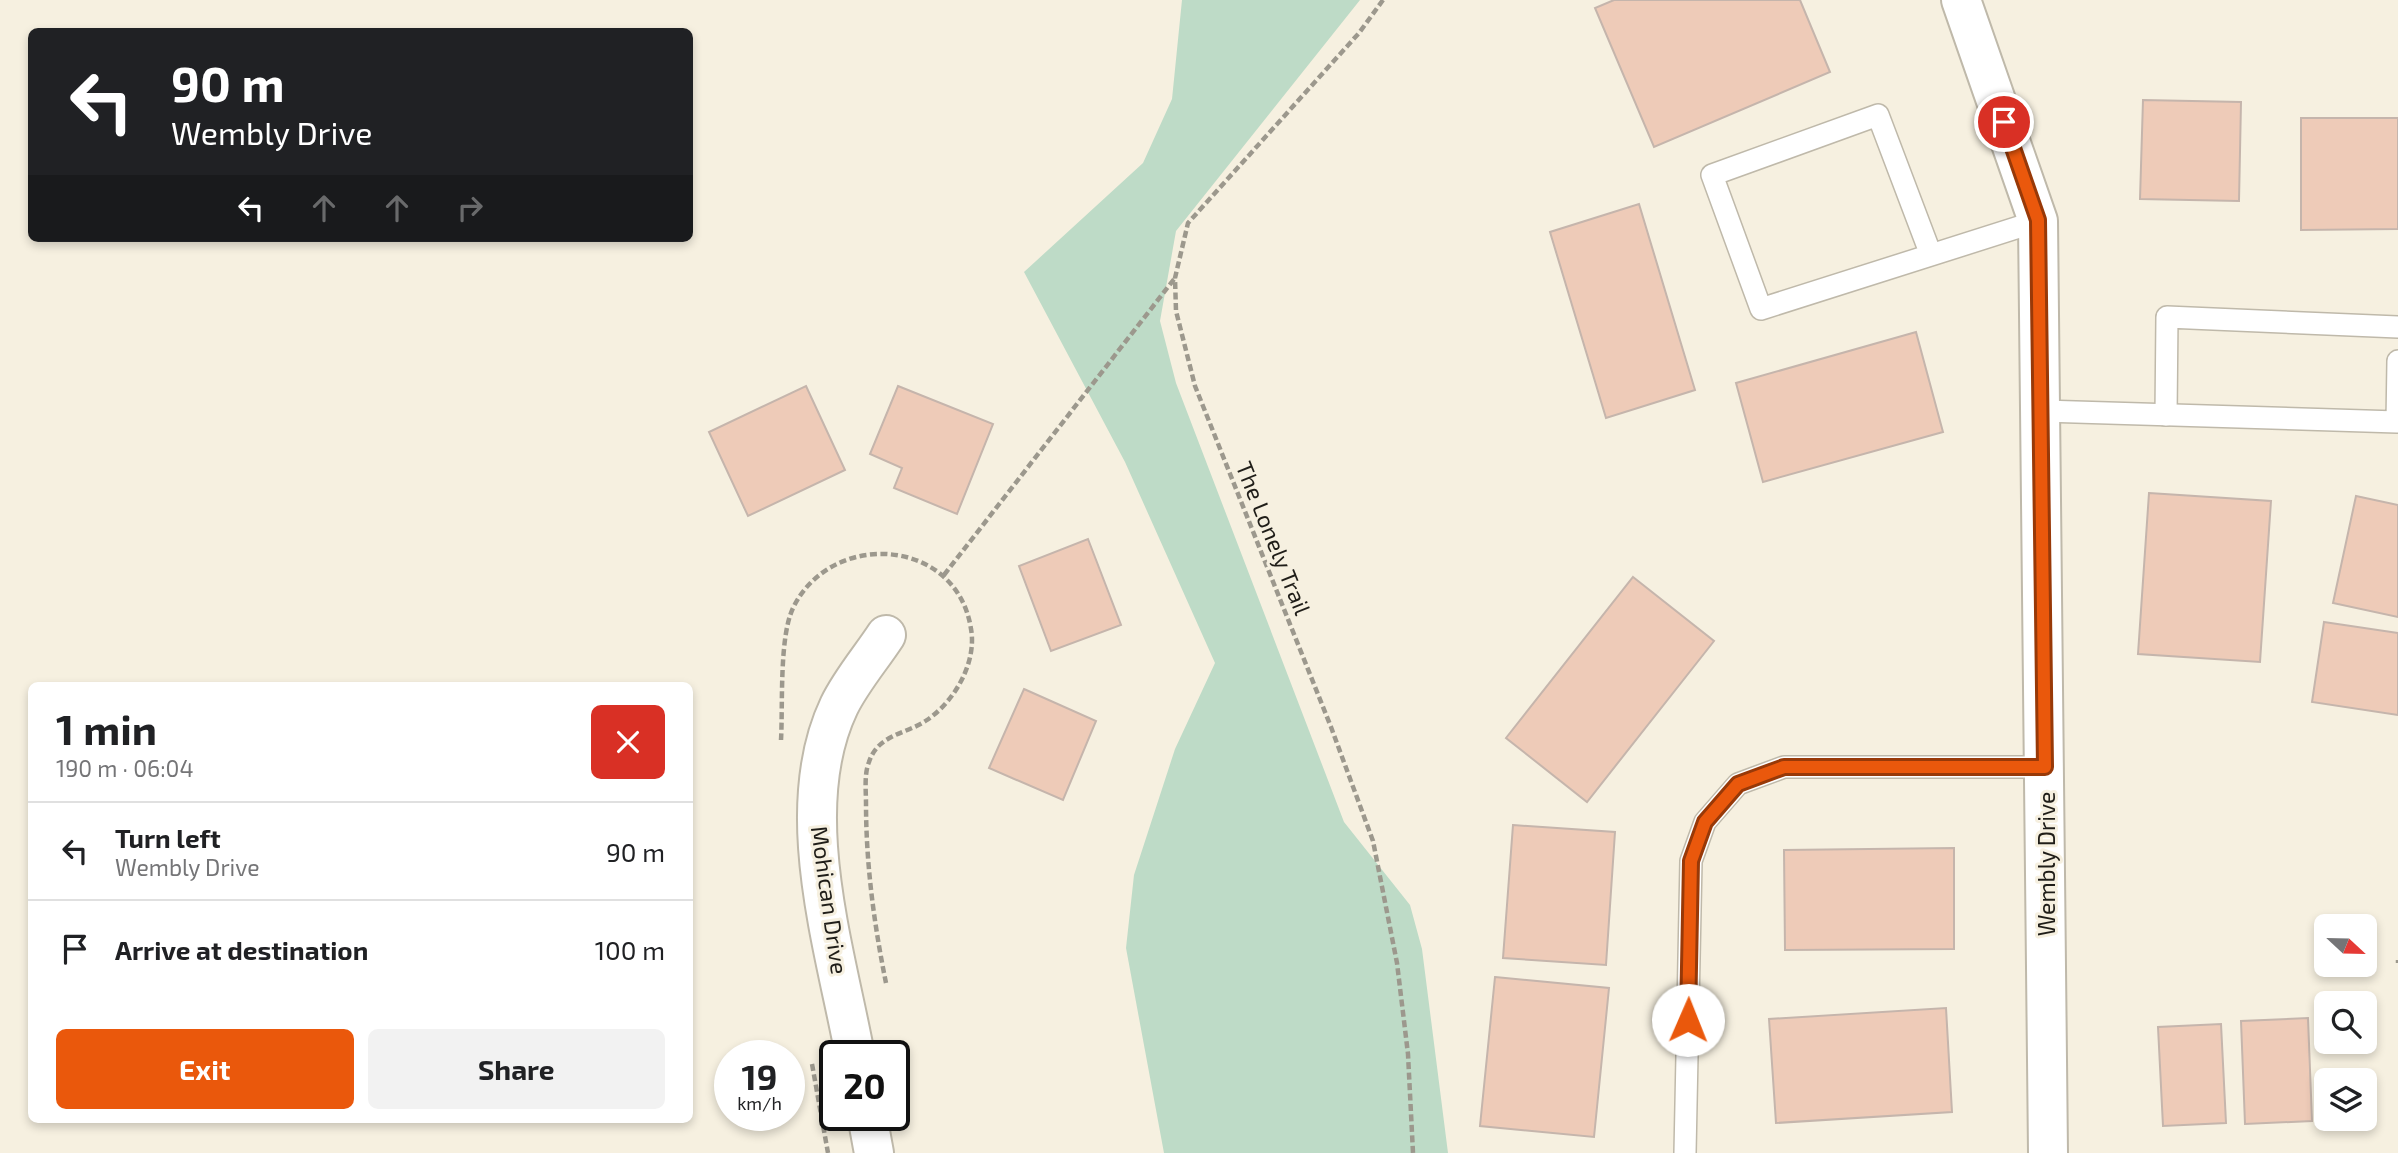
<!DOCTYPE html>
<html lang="en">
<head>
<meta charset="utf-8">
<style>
  :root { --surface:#fff; --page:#f2f2f2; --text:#202124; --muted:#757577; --line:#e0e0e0; --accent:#ea580c }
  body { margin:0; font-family:"Exo 2",sans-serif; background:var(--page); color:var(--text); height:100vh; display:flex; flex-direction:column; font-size:26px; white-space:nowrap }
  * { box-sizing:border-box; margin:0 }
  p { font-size:23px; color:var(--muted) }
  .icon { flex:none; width:38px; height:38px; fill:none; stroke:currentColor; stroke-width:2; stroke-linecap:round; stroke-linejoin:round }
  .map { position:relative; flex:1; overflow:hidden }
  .panel { position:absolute; left:28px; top:682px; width:665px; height:441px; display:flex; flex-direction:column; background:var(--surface); border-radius:10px; box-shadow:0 4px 10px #0003 }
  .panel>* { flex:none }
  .hud { position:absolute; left:28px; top:28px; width:665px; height:214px; border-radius:10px; box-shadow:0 4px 10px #0003; background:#202124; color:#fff; overflow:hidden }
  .needle { width:46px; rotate:112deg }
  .buttons { position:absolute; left:2314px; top:914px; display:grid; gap:14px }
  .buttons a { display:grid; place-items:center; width:63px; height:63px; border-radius:10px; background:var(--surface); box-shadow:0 4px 10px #0003; font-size:35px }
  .speed { position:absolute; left:714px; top:1040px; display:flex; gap:14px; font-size:35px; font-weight:700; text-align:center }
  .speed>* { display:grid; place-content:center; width:91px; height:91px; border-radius:50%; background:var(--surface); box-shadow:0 4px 10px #0003; line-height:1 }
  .speed small { font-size:18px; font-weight:400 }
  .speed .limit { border:4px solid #111; border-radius:10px; background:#fff; color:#111 }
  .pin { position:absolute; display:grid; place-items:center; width:60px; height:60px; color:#fff; margin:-30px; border:4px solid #fff; border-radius:50%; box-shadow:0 2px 7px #0007 }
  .me { position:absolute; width:77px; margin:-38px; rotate:1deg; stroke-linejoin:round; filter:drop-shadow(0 0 5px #0008) }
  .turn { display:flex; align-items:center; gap:24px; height:147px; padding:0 28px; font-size:32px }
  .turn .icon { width:91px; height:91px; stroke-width:2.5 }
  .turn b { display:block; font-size:49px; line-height:60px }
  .lanes { display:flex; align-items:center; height:66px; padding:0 28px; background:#0003; justify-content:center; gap:35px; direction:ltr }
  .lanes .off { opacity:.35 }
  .round { display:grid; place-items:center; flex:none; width:74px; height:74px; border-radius:10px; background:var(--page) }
  .head { display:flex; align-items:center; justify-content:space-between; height:119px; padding:0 28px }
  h1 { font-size:42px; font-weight:700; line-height:52px }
  .button { display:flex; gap:14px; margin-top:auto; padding:14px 28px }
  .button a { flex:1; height:80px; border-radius:10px; background:var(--accent); color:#fff; font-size:28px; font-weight:700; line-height:80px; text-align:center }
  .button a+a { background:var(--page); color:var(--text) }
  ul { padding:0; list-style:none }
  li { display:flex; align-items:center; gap:21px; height:98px; padding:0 28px; border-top:2px solid var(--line) }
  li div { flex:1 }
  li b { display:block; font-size:26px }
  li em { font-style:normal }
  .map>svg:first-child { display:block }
  .green { fill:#bedbc7 }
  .building { fill:#eecbb8; stroke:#c5b5ac; stroke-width:2 }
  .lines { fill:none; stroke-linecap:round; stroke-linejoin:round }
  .service-casing { stroke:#bfb9aa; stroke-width:24 }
  .minor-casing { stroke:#bfb9aa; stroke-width:42 }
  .path { stroke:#9c988d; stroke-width:4.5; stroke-dasharray:7 3.5; stroke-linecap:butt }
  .service { stroke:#fff; stroke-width:21 }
  .minor { stroke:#fff; stroke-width:38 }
  .route-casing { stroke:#983908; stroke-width:18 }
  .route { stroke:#ea580c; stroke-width:12 }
  .labels { text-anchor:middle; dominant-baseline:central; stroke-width:6; stroke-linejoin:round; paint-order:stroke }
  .street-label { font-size:23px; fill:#1f1d18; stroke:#f6f0e0 }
</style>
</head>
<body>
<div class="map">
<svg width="2398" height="1153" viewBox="0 0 2398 1153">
  <rect width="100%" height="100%" fill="#f6f0e0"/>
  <polygon class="green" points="1182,0 1360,0 1176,231 1160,321 1176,383 1344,822 1410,905 1422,949 1448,1153 1164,1153 1126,948 1134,875 1175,749 1215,663 1125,462 1024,272 1143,163 1172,99"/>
  <g class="building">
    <polygon points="1614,0 1800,0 1830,72 1654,147 1595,8"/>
    <polygon points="2143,100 2241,102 2239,201 2140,199"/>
    <polygon points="2301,118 2398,118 2398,229 2301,230"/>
    <polygon points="1639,204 1695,390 1606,418 1550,232"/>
    <polygon points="1916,332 1943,432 1763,482 1736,383"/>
    <polygon points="806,386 845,470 748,516 709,432"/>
    <polygon points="898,386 993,424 957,514 894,488 902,468 870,454"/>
    <polygon points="2149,493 2271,501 2260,662 2138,654"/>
    <polygon points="2356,496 2398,505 2398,617 2333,603"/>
    <polygon points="1088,539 1121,625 1051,651 1019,566"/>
    <polygon points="1633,577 1714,641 1587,802 1506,738"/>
    <polygon points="2324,622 2398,633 2398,715 2312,702"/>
    <polygon points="1024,689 1096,721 1063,800 989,768"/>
    <polygon points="1513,825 1615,832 1606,965 1503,958"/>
    <polygon points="1954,848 1954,949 1785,950 1784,850"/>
    <polygon points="1495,977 1609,988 1594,1137 1480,1126"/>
    <polygon points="1946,1008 1952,1112 1776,1123 1769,1019"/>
    <polygon points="2308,1018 2312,1121 2245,1124 2241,1021"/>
    <polygon points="2221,1024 2226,1123 2163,1126 2158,1027"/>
  </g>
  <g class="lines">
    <g class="service-casing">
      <g id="service">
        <polyline points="1931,255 1878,115 1712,175 1761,309 2038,221"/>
        <polyline points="2043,411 2397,422 2398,361"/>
        <polyline points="2166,415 2167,317 2398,327"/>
        <polyline points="1685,1153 1691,861 1705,822 1738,784 1784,767 2045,767"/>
      </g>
    </g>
    <g class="minor-casing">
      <g id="minor">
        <polyline points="1961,0 2038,221 2048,1153"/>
        <path d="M855 1055C835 948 790 809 839 706 851 681 871 658 886 635"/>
        <polyline points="867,1115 874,1153"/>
      </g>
    </g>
    <g class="path">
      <polyline points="1383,0 1359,33 1188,223 1175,278 1176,311 1195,386 1331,727 1373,841 1397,963 1408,1054 1413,1153"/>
      <polyline points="944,575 1175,278"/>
      <path d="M781 740C783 704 779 638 793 608 831 529 957 537 971 629 977 662 955 701 927 720 907 734 878 734 869 762 864 774 866 791 866 804 866 864 874 924 886 983"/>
      <polyline points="2398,960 2398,963"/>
      <polyline points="898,1054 905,1097"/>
      <polyline points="812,1064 828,1153"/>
    </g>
    <use href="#service" class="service"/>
    <use href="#minor" class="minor"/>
  </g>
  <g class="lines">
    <g class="route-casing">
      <polyline id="route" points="1688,1020 1691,861 1705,822 1738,784 1784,767 2045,767 2038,220 2004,122"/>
    </g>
    <use href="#route" class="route"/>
  </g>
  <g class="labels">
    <g class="street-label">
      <text transform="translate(1274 538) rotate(68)">The Lonely Trail</text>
      <text transform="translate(2046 864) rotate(-90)">Wembly Drive</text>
      <text transform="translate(830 900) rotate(82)">Mohican Drive</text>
    </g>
  </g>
</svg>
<div class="buttons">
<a><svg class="needle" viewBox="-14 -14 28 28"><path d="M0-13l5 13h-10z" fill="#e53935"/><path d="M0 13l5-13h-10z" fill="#757577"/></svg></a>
<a><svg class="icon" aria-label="search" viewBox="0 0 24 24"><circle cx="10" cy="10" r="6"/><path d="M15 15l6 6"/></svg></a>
<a><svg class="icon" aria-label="layers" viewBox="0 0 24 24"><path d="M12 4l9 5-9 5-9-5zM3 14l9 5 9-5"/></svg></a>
</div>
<div class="speed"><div>19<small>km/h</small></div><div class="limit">20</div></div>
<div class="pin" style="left:2004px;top:122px;background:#d93025"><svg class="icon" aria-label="arrive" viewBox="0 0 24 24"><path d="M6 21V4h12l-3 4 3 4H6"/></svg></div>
<svg class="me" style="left:1688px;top:1020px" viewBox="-20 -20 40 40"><circle r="19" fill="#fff"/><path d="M0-13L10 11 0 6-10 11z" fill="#ea580c"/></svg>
<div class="hud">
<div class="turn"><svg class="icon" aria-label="left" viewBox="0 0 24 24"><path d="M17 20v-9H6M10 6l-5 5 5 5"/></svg><div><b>90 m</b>Wembly Drive</div></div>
<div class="lanes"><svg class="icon" aria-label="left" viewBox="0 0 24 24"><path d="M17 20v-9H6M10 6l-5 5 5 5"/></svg><svg class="icon off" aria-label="ahead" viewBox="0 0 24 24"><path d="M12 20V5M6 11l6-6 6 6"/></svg><svg class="icon off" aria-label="ahead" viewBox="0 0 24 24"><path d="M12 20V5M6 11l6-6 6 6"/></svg><svg class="icon off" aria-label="right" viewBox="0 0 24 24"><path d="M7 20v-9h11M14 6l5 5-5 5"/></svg></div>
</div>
<section class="panel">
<div class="head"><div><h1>1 min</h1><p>190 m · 06:04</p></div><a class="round" style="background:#d93025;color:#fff"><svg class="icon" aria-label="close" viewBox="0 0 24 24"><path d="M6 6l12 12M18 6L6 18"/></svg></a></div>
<ul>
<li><svg class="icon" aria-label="left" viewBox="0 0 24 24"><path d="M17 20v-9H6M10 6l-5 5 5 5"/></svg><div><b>Turn left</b><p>Wembly Drive</p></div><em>90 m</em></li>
<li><svg class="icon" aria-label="arrive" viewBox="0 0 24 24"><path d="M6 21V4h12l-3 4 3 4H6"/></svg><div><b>Arrive at destination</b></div><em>100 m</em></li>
</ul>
<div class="button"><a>Exit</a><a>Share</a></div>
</section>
</div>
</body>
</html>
